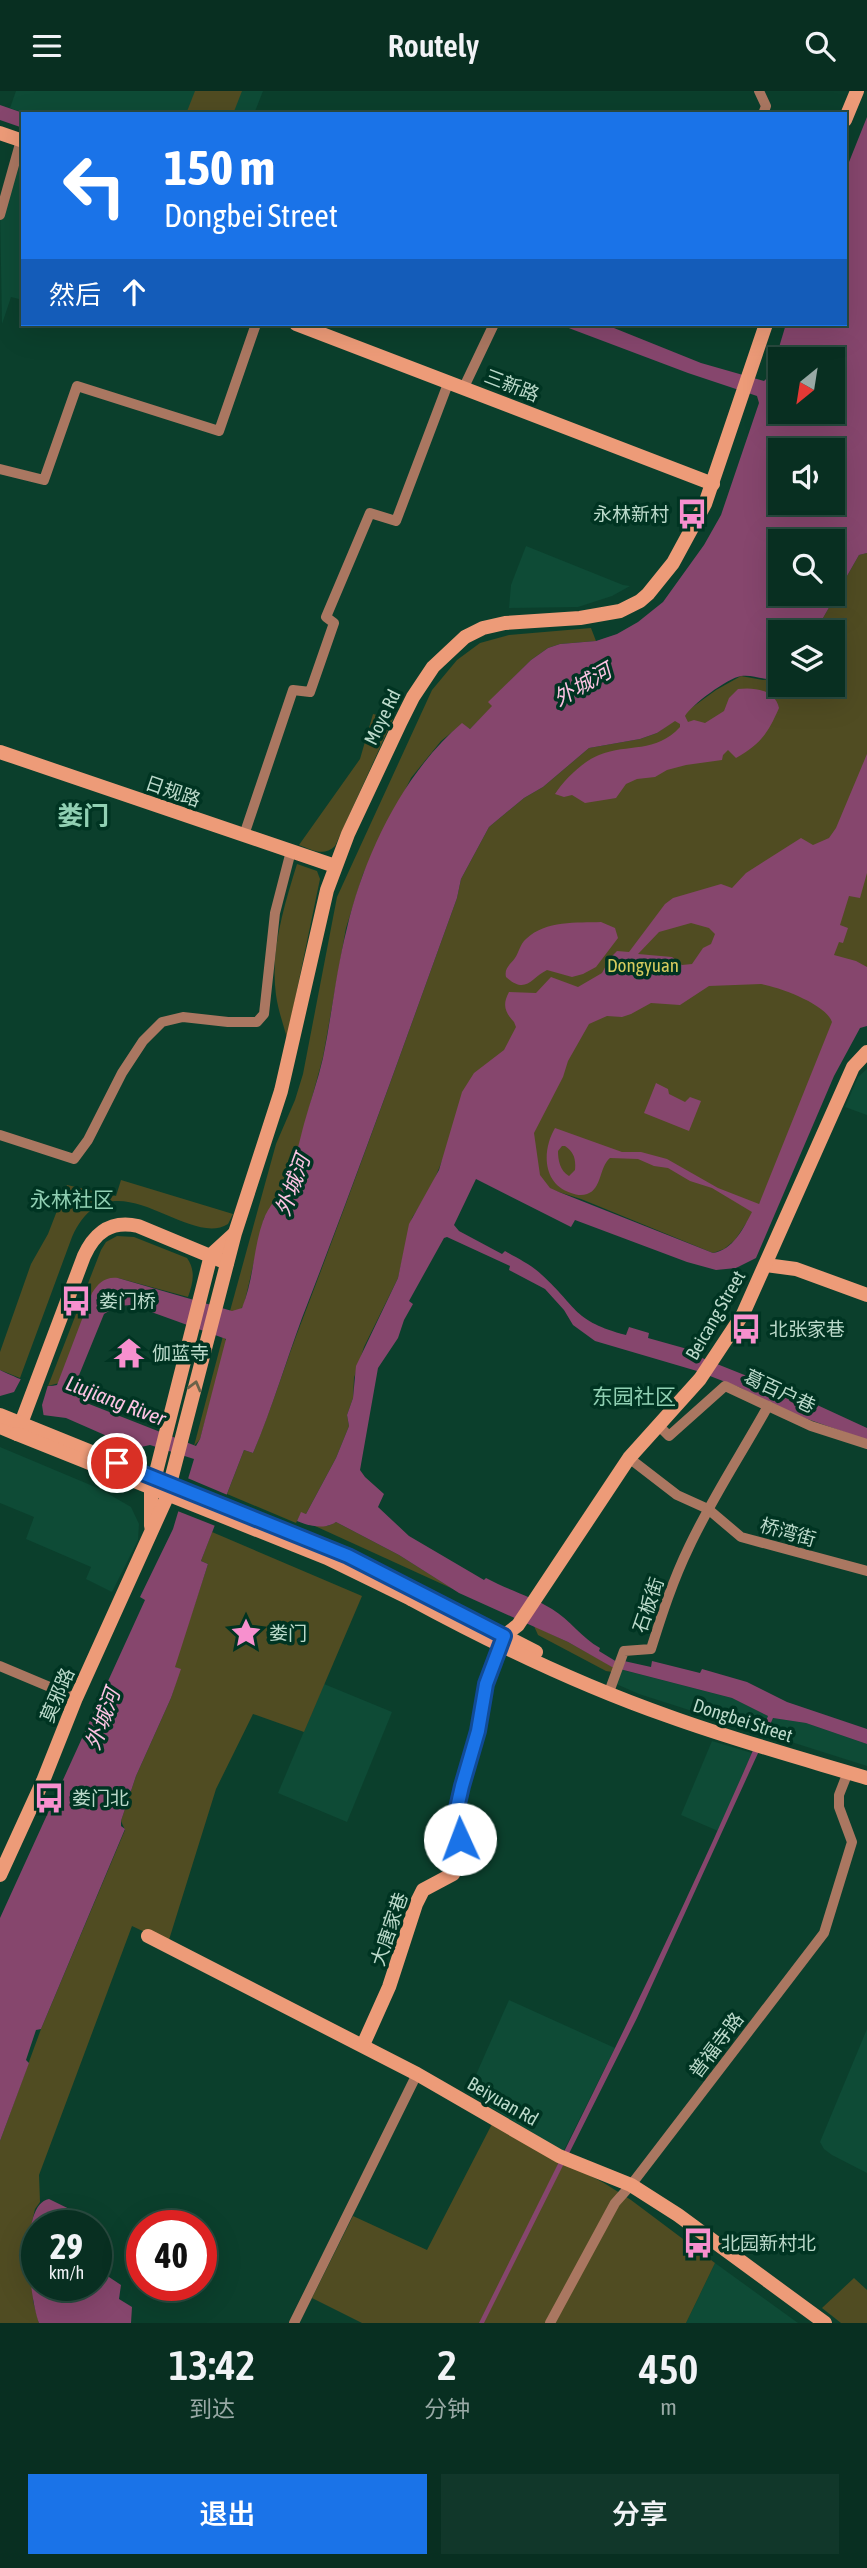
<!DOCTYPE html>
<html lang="zh">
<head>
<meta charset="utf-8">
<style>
  :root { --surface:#082f21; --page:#11372a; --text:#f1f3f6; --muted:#98a9a5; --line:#294a3f; --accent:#1a73e8 }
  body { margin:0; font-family:"Asap Condensed","Noto Sans SC",sans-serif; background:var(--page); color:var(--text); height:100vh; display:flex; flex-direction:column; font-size:26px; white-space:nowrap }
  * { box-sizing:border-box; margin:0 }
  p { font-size:23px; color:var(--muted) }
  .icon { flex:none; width:38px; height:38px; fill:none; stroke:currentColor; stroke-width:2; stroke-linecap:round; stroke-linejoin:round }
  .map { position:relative; height:2232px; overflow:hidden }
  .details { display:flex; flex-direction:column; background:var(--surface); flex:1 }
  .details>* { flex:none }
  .guide { position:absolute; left:21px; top:21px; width:826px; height:214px; border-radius:0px; box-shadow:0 7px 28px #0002,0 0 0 2px var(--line); background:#1a73e8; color:#fff; overflow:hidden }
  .needle { width:46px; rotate:210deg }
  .fabs { position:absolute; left:768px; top:256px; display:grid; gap:14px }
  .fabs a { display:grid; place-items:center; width:77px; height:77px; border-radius:0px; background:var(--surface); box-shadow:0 7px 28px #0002,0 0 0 2px var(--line); font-size:35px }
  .speed { position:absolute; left:21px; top:2119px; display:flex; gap:14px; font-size:35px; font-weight:700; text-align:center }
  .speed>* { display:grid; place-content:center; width:91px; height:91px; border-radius:50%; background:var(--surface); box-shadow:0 7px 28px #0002,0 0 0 2px var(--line); line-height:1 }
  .speed small { font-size:18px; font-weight:400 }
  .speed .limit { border:10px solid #d22; background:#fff; color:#111 }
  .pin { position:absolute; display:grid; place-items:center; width:60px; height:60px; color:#fff; margin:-30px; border:4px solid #fff; border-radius:50%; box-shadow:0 2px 7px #0007 }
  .me { position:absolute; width:77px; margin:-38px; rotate:358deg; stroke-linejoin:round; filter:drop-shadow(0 0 5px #0008) }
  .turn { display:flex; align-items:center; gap:24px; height:147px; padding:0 28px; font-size:32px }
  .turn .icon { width:91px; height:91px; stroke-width:2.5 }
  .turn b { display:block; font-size:49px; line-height:60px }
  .then { display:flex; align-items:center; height:66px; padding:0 28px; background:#0003; gap:14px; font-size:26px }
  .eta { display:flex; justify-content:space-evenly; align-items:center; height:119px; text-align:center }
  .eta b { font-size:42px; font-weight:600; line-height:49px }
  .primary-button { display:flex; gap:14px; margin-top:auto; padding:14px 28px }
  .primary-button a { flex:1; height:80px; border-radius:0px; background:var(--accent); color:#fff; font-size:28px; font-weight:600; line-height:80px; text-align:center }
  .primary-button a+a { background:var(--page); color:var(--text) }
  header { display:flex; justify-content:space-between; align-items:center; height:91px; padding:0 28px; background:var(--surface); font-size:32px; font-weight:600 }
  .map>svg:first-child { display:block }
  .built { fill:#0e4b36 }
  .green { fill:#504c22 }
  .water { fill:#86466d; fill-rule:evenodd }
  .pier { fill:#0b3f2c }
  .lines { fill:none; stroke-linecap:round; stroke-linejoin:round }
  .street { stroke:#aa7761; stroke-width:10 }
  .secondary { stroke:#ed9b78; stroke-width:14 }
  .secondary-bridge { stroke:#ed9b78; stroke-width:14 }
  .oneway { stroke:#6b6249 }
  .route-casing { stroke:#114b97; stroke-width:18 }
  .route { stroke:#1a73e8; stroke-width:12 }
  .labels { text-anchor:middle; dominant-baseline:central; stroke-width:7; stroke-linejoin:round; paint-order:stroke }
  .street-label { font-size:19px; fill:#bbdacb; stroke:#003422 }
  .poi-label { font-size:19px; fill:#bbdacb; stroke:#003422; text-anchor:start }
  .park-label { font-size:19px; fill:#d5cb5e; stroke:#003422 }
  .water-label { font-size:21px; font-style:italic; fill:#fdc3e3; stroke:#003422 }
  .neighbourhood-label { font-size:21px; fill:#90d0b3; stroke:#003422 }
  .district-label { font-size:26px; font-weight:bold; fill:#90d0b3; stroke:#003422 }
</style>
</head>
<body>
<header><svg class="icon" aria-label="menu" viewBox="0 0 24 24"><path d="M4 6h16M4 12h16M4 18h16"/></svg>Routely<svg class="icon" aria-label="search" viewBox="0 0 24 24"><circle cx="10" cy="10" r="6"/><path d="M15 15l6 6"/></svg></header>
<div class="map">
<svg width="867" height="2232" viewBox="0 0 867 2232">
  <rect width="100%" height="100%" fill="#0b3f2c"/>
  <g class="built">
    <polygon points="16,0 263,0 254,23 26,23 10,17"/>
    <polygon points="23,58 23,209 11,206 2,233 0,116"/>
    <polygon points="526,455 623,494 630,495 612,505 578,516 509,517 511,494"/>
    <polygon points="867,978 867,1024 845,1016 858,986"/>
    <polygon points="0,1356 100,1398 131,1416 139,1433 138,1449 112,1501 86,1488 91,1476 26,1448 34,1426 0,1412"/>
    <polygon points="619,1578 732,1607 768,1625 761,1642 639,1603 614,1592"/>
    <polygon points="324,1593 392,1621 347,1731 278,1702"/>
    <polygon points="773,1627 806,1632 867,1653 867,1675 766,1643"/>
    <polygon points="712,1650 752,1662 718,1740 681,1724"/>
    <polygon points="509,1909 615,1957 563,2061 468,2002"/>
    <polygon points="867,1938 867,2082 832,2064 824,2058 820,2051"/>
    <polygon points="715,2172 798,2232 686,2232"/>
  </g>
  <g class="green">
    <polygon points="195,0 242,0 233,23 186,23"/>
    <path d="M867 462V921L759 1113 735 1149 724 1158 713 1162 581 1108 444 1065 431 1097 412 1127 398 1187 364 1256 354 1287 353 1307 347 1324 349 1335 336 1367 306 1423 301 1422 296 1432 227 1403 244 1359 253 1362C272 1317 285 1273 303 1227 356 1088 406 948 457 807L461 788 489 736 524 707 543 696 589 657 640 648 657 642 716 599 741 585 763 589 780 587V593H833V541H815L859 464Z"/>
    <polygon points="591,537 596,550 560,553 548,557 531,569 489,611 493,615 470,638 462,633 441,650 411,687 363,783 346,837 323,966 297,1062 280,1104 264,1127 244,1214 239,1220 230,1220 276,1053 295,1009 303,983 337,806 432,599 457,569 480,552 509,544"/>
    <path d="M373 623 393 628 335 755C324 766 312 759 299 754L360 668Z"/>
    <path d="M297 773 317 780 320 788 287 947C283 933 278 918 276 904 270 860 284 815 297 773Z"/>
    <path d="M121 1089 233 1123 228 1133C187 1159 111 1060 72 1146L20 1287 0 1279V1261L31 1173 48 1143 67 1094 116 1105Z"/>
    <path d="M117 1145 134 1146 187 1167C196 1180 193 1192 188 1206L118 1187 59 1292 48 1295 101 1159 106 1151Z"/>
    <polygon points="223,1245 227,1251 200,1348 194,1355"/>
    <polygon points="336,1431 399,1464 453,1498 315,1435 328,1435"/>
    <polygon points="212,1441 362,1505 304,1641 253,1623 216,1698 168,1852 132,1835 39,2084 40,2111 35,2118 32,2131 33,2210 39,2232 0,2232 0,2050 41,1938 125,1739 121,1730 136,1685 171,1607 180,1578 174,1576 208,1473 201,1470"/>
    <polygon points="534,1535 568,1551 615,1577 612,1581 606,1580 538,1544"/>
    <polygon points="492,2033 604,2092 631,2109 715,2172 686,2232 362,2232 312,2207 353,2125 427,2159"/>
    <polygon points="854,2187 867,2199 867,2232 841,2232 822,2217"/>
  </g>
  <g class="water">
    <polygon points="0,14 26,23 23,23 23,37 0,29"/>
    <path d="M867 26V462L859 464 815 541H780V587C765 591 754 583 741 585 728 587 691 614 685 625L688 631 694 629 705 632 724 620 729 607 738 598C755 596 775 599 779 617 768 642 761 653 736 667L728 659 723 664 722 669 686 674 667 679 655 686 637 688 626 693 616 707 610 708 585 712 572 704 564 706 555 703C564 689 583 670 599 664 629 652 655 663 680 636V633L675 630 657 642 640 648 589 657 543 696 524 707 489 736 461 788 457 807C406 948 356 1088 302 1227 285 1273 272 1318 253 1362L244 1359 201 1470 208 1473 175 1576 181 1578 171 1607 136 1685 121 1730V1735L125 1738 41 1938 36 1939 26 1969 29 1972 0 2050V1827L145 1509 140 1506 173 1438 194 1368 150 1354 141 1356 123 1352 66 1327 43 1324 0 1307V1279C15 1286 41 1299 57 1294L92 1202C98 1192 106 1185 118 1187L232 1220 242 1217C254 1188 253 1158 263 1130 268 1115 281 1103 287 1089 295 1071 299 1052 304 1033 310 1011 318 989 323 967 332 923 336 880 347 837 364 764 404 681 462 632L470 638 492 615 488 611 531 569 548 557 560 553 596 550 617 543 638 531 663 511 704 454 721 424 759 312 757 305 688 282 558 233H604L701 272 764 290 771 283 786 233H845V81ZM780 268H833V320H780ZM780 359H833V411H780ZM780 450H833V502H780ZM132 1214 226 1248 200 1348 196 1355 84 1311 77 1303 75 1294 104 1223 117 1215Z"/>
    <path d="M867 663V782L860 807 849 805 840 834 848 837 843 852 839 851 834 864 856 870 867 876V935L860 937 834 985 756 1167 736 1177 716 1179 687 1171 575 1129 571 1136 476 1088 454 1134 459 1140 502 1163 505 1160C517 1167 532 1174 542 1184 578 1217 573 1230 626 1244L629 1236 649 1242 648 1247 698 1261 697 1265 762 1291 763 1289 867 1337V1349L776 1317 741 1297 697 1280 595 1250 573 1234 564 1219 545 1198 509 1179 510 1175 447 1146 444 1147 409 1210 413 1213 404 1229 398 1247 378 1277 360 1379 365 1386 384 1403 378 1416 409 1445 484 1489 486 1487C508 1499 531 1505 552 1518 570 1529 582 1547 600 1557L599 1560 617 1571 624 1570 651 1576 652 1570 700 1582 702 1578 747 1591 787 1611 867 1638V1653L806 1632 773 1627 766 1643 763 1644 761 1642 768 1625 732 1607 612 1576 568 1551 459 1502 399 1464 336 1431C324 1439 309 1435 297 1430L301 1421 306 1423 336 1367 349 1335 347 1324 353 1307 356 1275 398 1187 409 1133 439 1079 462 1001 474 982 504 959 516 936 514 931C505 921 502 914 509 901L536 902 551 886 578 896 602 882 610 867 617 860 629 861 665 813 673 807 721 793 732 797 746 782 801 747 813 754 829 747 836 737ZM691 832 709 837 715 843 711 853 703 857 692 873 682 874 672 866 638 863 659 841ZM761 893C779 896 826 913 832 931L759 1113 718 1097 667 1068 641 1061H622L555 1037C542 1059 542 1093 571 1102 576 1104 582 1105 587 1103 602 1098 599 1076 610 1067L638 1068 654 1075 668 1077 690 1090 712 1097 752 1121C743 1138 733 1159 713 1162L559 1101 550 1097 540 1084 534 1042 563 986 568 970 589 933 607 925 622 926 631 923 651 912 680 914 709 895ZM562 1055H565C574 1061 576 1068 575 1079L569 1085C560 1080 558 1069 558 1060Z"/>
    <path d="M601 831 615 837 618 847 596 876 583 883 572 886 547 879C531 887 526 904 506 886 504 877 510 874 515 867 519 861 520 853 526 848 546 829 577 832 601 831Z"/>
    <polygon points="656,992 668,998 669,1003 685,1011 690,1006 701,1010 689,1040 644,1022"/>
    <path d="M754 1657 759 1660 637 1927 484 2232H479C573 2042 670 1852 754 1657Z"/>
    <path d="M49 2108 102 2134 96 2147V2135H37V2194H96V2170L103 2182 121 2194 119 2208 132 2216 131 2232H39C30 2209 18 2114 49 2108Z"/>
  </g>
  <g class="pier">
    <polygon points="22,1286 48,1294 42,1314 44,1327 0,1311 0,1305 14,1301"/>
    <polygon points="185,1386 230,1405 218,1436 175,1419"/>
  </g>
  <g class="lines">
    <g class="street">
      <polyline points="759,0 766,15 763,23"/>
      <polyline points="0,124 21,49"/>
      <polyline points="464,296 494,233"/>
      <polyline points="0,378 44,389 77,295 219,340 256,233"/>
      <polyline points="244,744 293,599 310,601 334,532 326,526 370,422 396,430 449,290"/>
      <polyline points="0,1044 74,1068 88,1049 122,982 143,950 162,931 183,926 228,931 257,931 264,923 275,822 291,760"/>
      <polyline points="658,1334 669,1345 725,1295 811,1335 867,1353"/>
      <polyline points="629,1367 677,1404 708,1418 741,1446 867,1480"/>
      <polyline points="0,1575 76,1607"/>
      <path d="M609 1601 624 1560 651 1558C662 1523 673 1489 689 1456 712 1407 742 1362 768 1315"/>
      <polyline points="294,2232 417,1983"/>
      <polyline points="550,2232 615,2112 631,2094 824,1842 852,1751 839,1716 839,1704 848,1681"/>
    </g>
    <g class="secondary">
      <polyline points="845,29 857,0"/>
      <polyline points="0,42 23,50"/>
      <polyline points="296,233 713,393"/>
      <polyline points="0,661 335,775"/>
      <polyline points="766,1174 796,1178 867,1204"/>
      <path d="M0 1336 17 1343 84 1165C95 1141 111 1129 138 1135L227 1172"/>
      <polyline points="151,1435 151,1401 211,1164 234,1143"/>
      <polyline points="416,1499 536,1561"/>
      <path d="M411 1508C494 1553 579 1594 668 1625 734 1649 800 1667 867 1687"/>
      <polyline points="0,1784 43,1690 76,1607 166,1408 235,1142 281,1000 327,799 348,743 401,630 413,606 433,576 465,546 483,537 505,532 580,527 620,520 640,510 648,503 673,472 705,413 766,233"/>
      <polyline points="148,1845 417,1983 559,2065 631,2094 678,2124 825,2232"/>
      <polyline points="363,1954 389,1896 416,1813 423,1799 453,1783 459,1771 457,1717 478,1640 487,1593 499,1553 504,1545 518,1534 629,1367 700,1288 743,1223 853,976 867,961"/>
    </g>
    <g class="secondary-bridge">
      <polyline points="0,1324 331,1458 416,1499"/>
      <polyline points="17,1343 327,1467 411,1508"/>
    </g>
  </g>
  <defs><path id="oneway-chevron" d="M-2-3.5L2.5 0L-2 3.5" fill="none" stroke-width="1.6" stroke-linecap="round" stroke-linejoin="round" transform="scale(1.75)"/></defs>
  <use class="oneway" href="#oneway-chevron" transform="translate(195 1295) rotate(-75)"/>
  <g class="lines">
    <g class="route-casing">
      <polyline id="route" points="117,1372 348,1465 504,1545 486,1593 478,1640 462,1695 457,1717 460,1748"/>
    </g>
    <use href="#route" class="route"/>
  </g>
  <defs>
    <g id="bus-bare" transform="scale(2.415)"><path d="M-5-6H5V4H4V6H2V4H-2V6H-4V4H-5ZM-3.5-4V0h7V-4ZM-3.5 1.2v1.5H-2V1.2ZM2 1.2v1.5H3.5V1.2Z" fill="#f790ce" stroke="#003422" stroke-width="2.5" paint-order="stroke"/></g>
    <g id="temple-bare" transform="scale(2.415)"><path d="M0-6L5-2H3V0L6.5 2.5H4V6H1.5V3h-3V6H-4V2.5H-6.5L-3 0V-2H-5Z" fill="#f790ce" stroke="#003422" stroke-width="2.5" paint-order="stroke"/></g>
    <g id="sight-bare" transform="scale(2.415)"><path d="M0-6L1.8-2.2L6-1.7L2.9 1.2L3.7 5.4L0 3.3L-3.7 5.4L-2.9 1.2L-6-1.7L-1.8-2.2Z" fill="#f790ce" stroke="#003422" stroke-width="2.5" paint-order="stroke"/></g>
  </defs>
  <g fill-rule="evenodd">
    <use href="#bus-bare" x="692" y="423"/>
    <use href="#bus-bare" x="76" y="1210"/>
    <use href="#bus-bare" x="746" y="1238"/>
    <use href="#temple-bare" x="129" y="1262"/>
    <use href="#sight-bare" x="246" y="1542"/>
    <use href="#bus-bare" x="49" y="1707"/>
    <use href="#bus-bare" x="698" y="2152"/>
  </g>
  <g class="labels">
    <g class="street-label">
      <text transform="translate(512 294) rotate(21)">三新路</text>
      <text transform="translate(382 626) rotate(-64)">Moye Rd</text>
      <text transform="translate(173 700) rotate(19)">日规路</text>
      <text transform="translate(715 1224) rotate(-60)">Beicang Street</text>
      <text transform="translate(780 1300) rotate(25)">葛百户巷</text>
      <text transform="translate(788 1441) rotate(16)">桥湾街</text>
      <text transform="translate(648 1514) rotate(-71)">石板街</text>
      <text transform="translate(57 1604) rotate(-67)">莫邪路</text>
      <text transform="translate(743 1629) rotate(18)">Dongbei Street</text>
      <text transform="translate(389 1838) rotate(-71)">大唐家巷</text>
      <text transform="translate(716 1954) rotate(-53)">普福寺路</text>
      <text transform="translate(503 2010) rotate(30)">Beiyuan Rd</text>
    </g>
    <g class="poi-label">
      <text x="669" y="423" text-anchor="end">永林新村</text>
      <text x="99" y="1210">娄门桥</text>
      <text x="769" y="1238">北张家巷</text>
      <text x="152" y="1262">伽蓝寺</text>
      <text x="269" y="1542">娄门</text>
      <text x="72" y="1707">娄门北</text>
      <text x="721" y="2152">北园新村北</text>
    </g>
    <g class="park-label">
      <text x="643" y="874">Dongyuan</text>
    </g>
    <g class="water-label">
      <text transform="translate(582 593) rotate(-30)">外城河</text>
      <text transform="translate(292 1094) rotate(-70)">外城河</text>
      <text transform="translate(116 1309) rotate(21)">Liujiang River</text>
      <text transform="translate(102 1628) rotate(-70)">外城河</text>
    </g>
    <g class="neighbourhood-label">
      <text x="72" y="1108">永林社区</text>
      <text x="634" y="1305">东园社区</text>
    </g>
    <g class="district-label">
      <text x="83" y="725">娄门</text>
    </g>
  </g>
</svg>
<div class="fabs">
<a><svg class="needle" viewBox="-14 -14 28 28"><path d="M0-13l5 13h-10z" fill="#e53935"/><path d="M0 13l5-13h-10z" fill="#98a9a5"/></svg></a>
<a><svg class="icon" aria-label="sound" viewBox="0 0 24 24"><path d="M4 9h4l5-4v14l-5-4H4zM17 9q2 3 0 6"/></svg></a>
<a><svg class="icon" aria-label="search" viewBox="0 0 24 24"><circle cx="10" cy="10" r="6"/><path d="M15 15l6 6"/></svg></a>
<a><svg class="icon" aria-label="layers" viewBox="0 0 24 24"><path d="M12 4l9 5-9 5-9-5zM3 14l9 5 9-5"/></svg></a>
</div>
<div class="speed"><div>29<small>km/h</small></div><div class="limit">40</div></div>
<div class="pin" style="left:117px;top:1372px;background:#d93025"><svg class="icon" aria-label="arrive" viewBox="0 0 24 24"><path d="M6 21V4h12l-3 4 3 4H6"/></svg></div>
<svg class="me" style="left:460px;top:1748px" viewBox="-20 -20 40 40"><circle r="19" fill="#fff"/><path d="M0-13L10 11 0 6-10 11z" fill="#1a73e8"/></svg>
<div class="guide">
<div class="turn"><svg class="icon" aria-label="left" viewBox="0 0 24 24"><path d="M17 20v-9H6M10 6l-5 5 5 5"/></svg><div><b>150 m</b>Dongbei Street</div></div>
<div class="then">然后<svg class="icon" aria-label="ahead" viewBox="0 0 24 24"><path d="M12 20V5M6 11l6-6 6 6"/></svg></div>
</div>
</div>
<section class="details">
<div class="eta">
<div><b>13:42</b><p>到达</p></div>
<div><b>2</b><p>分钟</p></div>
<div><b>450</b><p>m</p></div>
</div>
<div class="primary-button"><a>退出</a><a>分享</a></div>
</section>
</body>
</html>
